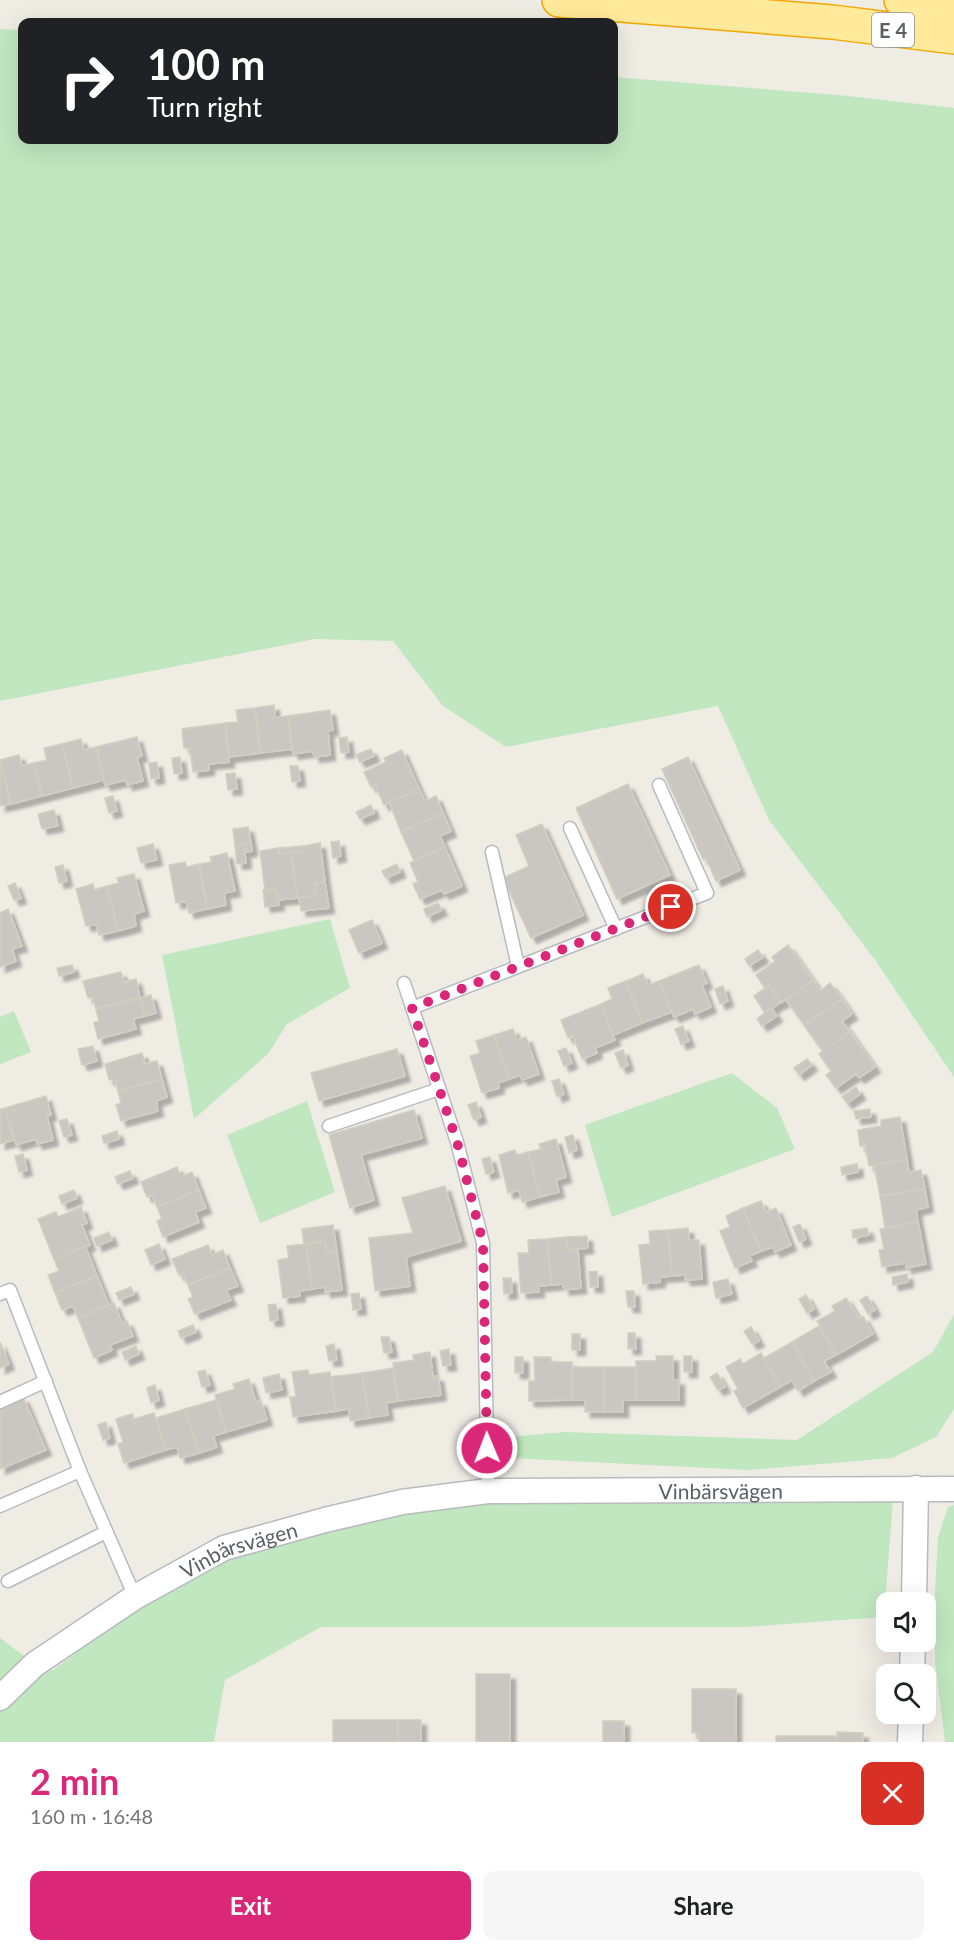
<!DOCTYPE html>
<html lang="en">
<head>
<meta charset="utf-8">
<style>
  :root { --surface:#fff; --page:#f6f6f6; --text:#202124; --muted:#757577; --accent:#db2777 }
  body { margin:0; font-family:Lato,sans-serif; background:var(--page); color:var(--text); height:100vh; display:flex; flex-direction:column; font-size:22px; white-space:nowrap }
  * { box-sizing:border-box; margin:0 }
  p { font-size:20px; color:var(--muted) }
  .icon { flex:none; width:33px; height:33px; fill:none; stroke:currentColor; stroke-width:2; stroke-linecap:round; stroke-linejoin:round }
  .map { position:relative; height:1742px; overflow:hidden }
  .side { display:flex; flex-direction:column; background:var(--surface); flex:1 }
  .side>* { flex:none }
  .banner { position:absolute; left:18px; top:18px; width:600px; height:126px; border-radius:12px; box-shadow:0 6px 24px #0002; background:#202124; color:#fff; overflow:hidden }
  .fabs { position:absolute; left:876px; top:1592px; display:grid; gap:12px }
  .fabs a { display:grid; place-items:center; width:60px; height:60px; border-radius:12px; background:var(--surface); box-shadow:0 6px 24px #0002; font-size:30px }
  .pin { position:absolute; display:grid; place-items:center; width:51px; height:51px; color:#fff; margin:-26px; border:3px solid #fff; border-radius:50%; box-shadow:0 2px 6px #0007 }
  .me { position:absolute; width:66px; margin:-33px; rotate:359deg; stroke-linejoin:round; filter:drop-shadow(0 0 4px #0008) }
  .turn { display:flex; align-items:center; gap:21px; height:126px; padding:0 30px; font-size:27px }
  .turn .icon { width:78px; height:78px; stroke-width:2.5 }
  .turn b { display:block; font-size:42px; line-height:51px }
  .round { display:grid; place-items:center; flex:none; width:63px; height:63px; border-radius:12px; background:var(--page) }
  .head { display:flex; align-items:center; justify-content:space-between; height:102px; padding:0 30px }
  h1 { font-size:36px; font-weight:700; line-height:45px; color:var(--accent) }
  .primary-button { display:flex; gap:12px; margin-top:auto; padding:12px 30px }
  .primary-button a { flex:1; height:69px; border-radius:12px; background:var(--accent); color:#fff; font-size:24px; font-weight:700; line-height:69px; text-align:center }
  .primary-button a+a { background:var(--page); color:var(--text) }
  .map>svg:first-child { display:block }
  .green { fill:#c0e7c0 }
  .building { fill:#cac7c1; stroke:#d4cec2; stroke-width:1.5; filter:url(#shadow) }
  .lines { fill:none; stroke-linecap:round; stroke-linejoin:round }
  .service-casing { stroke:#b7babe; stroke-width:15 }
  .minor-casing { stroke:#b7babe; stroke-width:27 }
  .trunk-casing { stroke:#f3a600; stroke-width:36 }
  .service { stroke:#fff; stroke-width:12 }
  .minor { stroke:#fff; stroke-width:24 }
  .trunk { stroke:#ffe99a; stroke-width:33 }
  .route { stroke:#db2777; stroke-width:10; stroke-dasharray:0 18 }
  .labels { text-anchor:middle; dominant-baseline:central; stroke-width:6; stroke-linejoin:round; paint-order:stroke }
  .shield { fill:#fff; stroke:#8d9093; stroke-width:1.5 }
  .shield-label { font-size:20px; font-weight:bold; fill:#5c6065 }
  .street-label { font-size:21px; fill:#5c6065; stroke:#fff }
</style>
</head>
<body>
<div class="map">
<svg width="954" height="1742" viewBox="0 0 954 1742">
  <defs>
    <filter id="shadow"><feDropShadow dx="5.5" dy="5.5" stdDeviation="1.5" flood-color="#0004"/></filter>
  </defs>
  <rect width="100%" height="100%" fill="#efece4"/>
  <g class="green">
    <polygon points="0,29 22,30 22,140 614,140 614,77 838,95 954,108 954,1077 875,960 769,820 718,706 506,747 443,706 393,641 315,639 0,701"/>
    <polygon points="330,919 350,988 287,1024 268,1054 194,1119 162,955"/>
    <polygon points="14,1011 31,1052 0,1064 0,1017"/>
    <polygon points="732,1073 777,1108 795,1149 612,1217 585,1125"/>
    <polygon points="307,1101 335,1192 260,1223 227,1135"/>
    <polygon points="954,1314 954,1409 936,1437 892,1458 749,1470 507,1458 507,1437 564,1432 797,1440 933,1352"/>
    <polygon points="498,1484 893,1500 884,1617 746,1627 321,1627 225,1680 214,1742 0,1742 0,1638 35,1664 53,1670 141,1604 280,1531 405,1488"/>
    <polygon points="954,1505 954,1742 945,1742 935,1661 935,1591 938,1537 948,1507"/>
  </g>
  <g class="building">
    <polygon points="274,705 275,717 288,716 292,749 260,753 255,708"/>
    <polygon points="255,708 260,753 229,757 225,723 238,722 236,710"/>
    <polygon points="330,710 333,730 328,731 330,755 314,757 313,751 293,754 288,716"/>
    <polygon points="225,723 229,762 209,764 209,770 193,772 190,748 184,748 182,729"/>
    <polygon points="137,737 142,756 137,757 143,781 127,785 126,780 105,785 96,747"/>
    <polygon points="347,737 349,752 341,753 339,738"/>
    <polygon points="81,739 84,750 96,747 104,780 73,788 62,744"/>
    <polygon points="62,744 73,788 42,796 34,763 47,760 44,748"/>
    <polygon points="371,749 374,756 360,762 356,755"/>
    <polygon points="402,750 419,789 384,805 375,785 371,787 364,772 386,762 384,758"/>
    <polygon points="19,755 22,766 34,763 42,796 11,804 0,760"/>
    <polygon points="180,757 182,773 174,774 172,758"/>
    <polygon points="688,757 740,870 716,881 706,858 703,859 662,769"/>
    <polygon points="0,761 11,804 0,806"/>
    <polygon points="157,762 159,778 151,779 149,763"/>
    <polygon points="290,766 298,766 300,781 292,782"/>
    <polygon points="235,773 237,789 228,790 226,774"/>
    <polygon points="628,784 670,875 617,899 576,808"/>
    <polygon points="419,789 425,801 436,796 443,813 401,832 389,802"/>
    <polygon points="113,796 117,811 109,813 105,798"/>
    <polygon points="371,805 374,813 360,819 356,812"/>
    <polygon points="54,810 58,826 42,829 38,814"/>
    <polygon points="443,813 451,831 440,836 445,847 414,861 401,832"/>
    <polygon points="542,824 583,915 531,938 503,878 529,866 516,835"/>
    <polygon points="248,827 251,843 235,845 233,829"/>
    <polygon points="339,841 341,856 333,858 331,842"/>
    <polygon points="251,843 252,851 245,852 244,844"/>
    <polygon points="320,843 325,882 315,884 316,895 297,898 291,852 304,851 303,846"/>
    <polygon points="153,844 157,860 141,863 137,848"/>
    <polygon points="244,844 246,863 237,864 235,845"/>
    <polygon points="303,846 304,851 279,854 278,848"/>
    <polygon points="445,847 462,886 444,894 442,890 420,899 413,884 418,882 410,863"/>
    <polygon points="278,848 279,854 291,852 297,898 278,900 276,889 265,890 260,851"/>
    <polygon points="227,853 235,891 224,893 226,905 207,909 199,864 212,862 210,857"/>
    <polygon points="185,862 187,867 199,864 207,909 189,913 186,901 176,903 169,865"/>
    <polygon points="397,864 400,872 386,878 382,871"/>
    <polygon points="63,865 67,881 59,883 55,867"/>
    <polygon points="134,874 144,911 134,914 136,926 118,931 107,886 119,883 117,878"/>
    <polygon points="325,882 329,908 301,911 299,898 316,895 315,884"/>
    <polygon points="15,883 21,898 14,900 8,886"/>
    <polygon points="93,884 94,890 107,886 118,931 99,935 96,924 86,926 76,889"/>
    <polygon points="276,889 279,905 265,907 263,890"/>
    <polygon points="438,903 442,910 427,917 424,909"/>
    <polygon points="8,909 22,946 12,949 16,961 0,967 0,913"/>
    <polygon points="372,920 382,943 359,953 349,930"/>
    <polygon points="788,945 813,980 781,1003 769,985 765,988 756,975 775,961 772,957"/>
    <polygon points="758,950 763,957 749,966 745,959"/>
    <polygon points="72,965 74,972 59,976 57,968"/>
    <polygon points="699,965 707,983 702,985 711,1007 695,1014 693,1009 674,1017 659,981"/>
    <polygon points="121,972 124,982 136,979 140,998 96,1009 93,997 88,998 83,981"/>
    <polygon points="643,974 648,985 659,981 672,1012 642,1023 626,981"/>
    <polygon points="813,980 820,991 830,983 842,999 804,1025 786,1000"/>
    <polygon points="626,981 642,1023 613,1035 601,1004 612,999 608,988"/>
    <polygon points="769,985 781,1002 765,1013 754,996"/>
    <polygon points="723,986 728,1001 720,1004 715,989"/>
    <polygon points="151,995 156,1013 145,1016 140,998"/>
    <polygon points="140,998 145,1016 133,1019 136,1029 98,1039 94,1023 99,1021 96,1009"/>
    <polygon points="842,999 852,1014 842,1021 850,1032 823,1052 804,1025"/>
    <polygon points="601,1004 615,1040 595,1048 597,1053 582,1059 573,1036 568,1038 561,1020"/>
    <polygon points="771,1008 777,1016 762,1026 757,1019"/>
    <polygon points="683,1026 689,1041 681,1044 675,1029"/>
    <polygon points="513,1029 517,1040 526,1037 539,1074 522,1080 521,1075 509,1079 494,1035"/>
    <polygon points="850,1032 875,1067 859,1078 856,1074 836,1088 826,1075 831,1071 819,1054"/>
    <polygon points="494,1035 509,1079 498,1083 499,1088 482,1093 470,1056 480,1053 476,1041"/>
    <polygon points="93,1046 97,1061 82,1065 78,1049"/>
    <polygon points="566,1048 572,1063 564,1066 558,1051"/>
    <polygon points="397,1049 405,1076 319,1101 311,1073"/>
    <polygon points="623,1050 628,1065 621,1068 615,1053"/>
    <polygon points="142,1053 145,1064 157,1061 162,1079 118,1091 115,1079 109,1080 105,1064"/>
    <polygon points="807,1059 812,1065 799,1075 794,1068"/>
    <polygon points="162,1079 167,1097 156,1101 158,1111 121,1121 116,1105 121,1103 118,1091"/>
    <polygon points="559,1079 564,1094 557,1097 552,1081"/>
    <polygon points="856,1087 860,1094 847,1103 842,1097"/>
    <polygon points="46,1096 51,1115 47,1116 53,1140 37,1144 36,1139 16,1145 5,1108"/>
    <polygon points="476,1102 481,1117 474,1120 468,1105"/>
    <polygon points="5,1108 14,1140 0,1144 0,1109"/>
    <polygon points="870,1109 871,1117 856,1119 854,1111"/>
    <polygon points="414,1110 422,1138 361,1155 374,1200 350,1208 329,1135"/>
    <polygon points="900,1117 907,1159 869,1166 865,1145 860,1146 858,1130 881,1126 881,1120"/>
    <polygon points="67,1119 72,1135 64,1137 59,1121"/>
    <polygon points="117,1131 119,1139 104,1143 102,1136"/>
    <polygon points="573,1135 577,1150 569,1153 565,1137"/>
    <polygon points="556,1139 566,1177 556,1180 559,1192 540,1197 528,1152 541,1149 539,1144"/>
    <polygon points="515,1150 517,1155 528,1152 540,1197 522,1202 519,1190 508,1193 499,1155"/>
    <polygon points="23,1154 27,1170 19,1172 15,1156"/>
    <polygon points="490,1157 494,1172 486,1174 482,1159"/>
    <polygon points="907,1159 909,1172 921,1170 925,1189 880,1196 874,1165"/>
    <polygon points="857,1164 858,1172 842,1175 841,1167"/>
    <polygon points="177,1167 181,1177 192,1172 199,1190 157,1207 152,1195 147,1197 141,1182"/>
    <polygon points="130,1171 133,1178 118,1184 115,1177"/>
    <polygon points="445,1186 461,1241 406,1257 410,1286 375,1291 369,1238 413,1233 402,1198"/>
    <polygon points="925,1189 928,1207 916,1210 918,1222 885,1228 880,1196"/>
    <polygon points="74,1190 77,1198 62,1204 59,1196"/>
    <polygon points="199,1190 206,1208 195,1212 199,1222 163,1237 157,1221 162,1219 157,1207"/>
    <polygon points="761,1201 766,1212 776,1208 791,1245 775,1252 773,1247 761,1251 743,1208"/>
    <polygon points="81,1207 87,1223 82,1225 90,1245 54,1259 38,1219 56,1212 58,1217"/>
    <polygon points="743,1208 761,1251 749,1256 752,1261 735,1268 720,1231 730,1227 726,1216"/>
    <polygon points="918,1222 926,1264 906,1268 906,1263 882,1267 879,1250 884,1249 880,1229"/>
    <polygon points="800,1224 806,1239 799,1242 793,1227"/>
    <polygon points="333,1225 337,1252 327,1253 325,1241 304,1244 302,1229"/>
    <polygon points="688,1228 689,1240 699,1240 702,1279 685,1280 685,1275 672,1276 668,1230"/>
    <polygon points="867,1228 869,1235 853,1238 852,1230"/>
    <polygon points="668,1230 672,1276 660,1277 660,1282 643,1284 639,1245 650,1244 649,1231"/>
    <polygon points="109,1232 112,1240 97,1246 94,1238"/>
    <polygon points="587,1236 588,1248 567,1250 566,1237"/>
    <polygon points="566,1237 567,1250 578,1249 581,1288 564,1290 563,1284 551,1285 547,1239"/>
    <polygon points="547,1239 551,1285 538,1286 539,1292 521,1293 518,1253 529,1253 528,1240"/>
    <polygon points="325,1241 327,1253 337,1252 342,1290 325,1292 325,1287 312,1289 306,1244"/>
    <polygon points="159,1244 165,1259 151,1265 145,1250"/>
    <polygon points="306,1244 312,1289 299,1291 300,1296 283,1298 278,1260 289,1258 287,1246"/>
    <polygon points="208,1245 212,1255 223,1250 230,1268 188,1285 183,1273 179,1275 172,1259"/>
    <polygon points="85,1246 97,1276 55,1293 48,1275 59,1271 54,1259"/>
    <polygon points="230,1268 238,1286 226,1290 231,1300 195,1314 188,1299 193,1297 188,1285"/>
    <polygon points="597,1271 598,1287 590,1287 589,1272"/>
    <polygon points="907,1274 908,1282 893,1285 892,1277"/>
    <polygon points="97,1276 109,1305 78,1318 73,1306 62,1310 55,1293"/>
    <polygon points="503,1278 511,1278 512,1293 504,1294"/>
    <polygon points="728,1279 732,1294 716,1298 713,1282"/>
    <polygon points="131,1287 134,1294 119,1300 116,1293"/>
    <polygon points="626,1291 634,1291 635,1307 628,1307"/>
    <polygon points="359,1293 361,1309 353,1310 351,1294"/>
    <polygon points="806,1295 814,1309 807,1313 799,1299"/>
    <polygon points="867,1296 875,1310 868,1314 860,1300"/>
    <polygon points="846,1298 859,1319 863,1316 873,1334 836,1355 817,1321 835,1311 832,1306"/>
    <polygon points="114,1303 122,1323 127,1321 133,1336 110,1345 112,1350 94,1358 78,1318"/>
    <polygon points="276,1304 278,1320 270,1321 268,1305"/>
    <polygon points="193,1325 196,1332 181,1338 178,1331"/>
    <polygon points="819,1326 836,1355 824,1361 831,1372 814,1381 792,1342"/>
    <polygon points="751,1327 759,1341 752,1344 744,1331"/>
    <polygon points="628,1333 635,1333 636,1349 628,1349"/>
    <rect x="572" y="1334" width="8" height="16"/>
    <polygon points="381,1337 389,1337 392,1352 384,1353"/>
    <polygon points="0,1342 9,1364 0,1368"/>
    <polygon points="792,1342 814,1381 798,1391 792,1380 780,1387 764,1358"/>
    <polygon points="334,1344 337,1360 329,1361 326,1346"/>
    <polygon points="136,1346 139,1354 125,1360 122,1352"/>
    <polygon points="449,1349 451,1365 443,1366 440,1351"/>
    <polygon points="430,1352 433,1377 438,1376 441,1395 398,1401 393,1363 414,1360 413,1355"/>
    <polygon points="761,1353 780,1387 743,1408 734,1391 738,1389 726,1367 740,1359 743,1364"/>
    <polygon points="656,1356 673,1356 673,1380 679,1380 679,1400 636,1400 636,1361 657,1361"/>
    <rect x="684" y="1356" width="8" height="16"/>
    <rect x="515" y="1357" width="8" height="16"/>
    <polygon points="534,1357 551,1357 551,1362 572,1362 572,1400 529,1401 529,1381 535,1381"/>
    <polygon points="572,1367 604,1367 604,1412 585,1412 585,1400 572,1400"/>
    <polygon points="604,1367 636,1367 636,1400 623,1400 623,1412 604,1412"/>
    <polygon points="393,1368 398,1401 386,1403 388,1415 369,1418 362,1373"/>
    <polygon points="205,1370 210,1385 202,1387 198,1372"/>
    <polygon points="308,1370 309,1375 330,1372 336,1411 293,1417 290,1397 296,1397 292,1372"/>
    <polygon points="362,1373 369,1418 350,1421 349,1409 336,1411 331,1377"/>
    <polygon points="717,1373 725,1387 718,1390 710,1377"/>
    <polygon points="279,1374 282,1390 266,1393 263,1378"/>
    <polygon points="249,1379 256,1402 261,1401 267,1420 226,1432 215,1395 235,1389 233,1384"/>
    <polygon points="155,1385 159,1400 151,1403 147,1388"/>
    <polygon points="23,1397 46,1450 0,1469 0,1407"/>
    <polygon points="216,1400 226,1432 213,1436 217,1447 199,1453 185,1409"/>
    <polygon points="185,1409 199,1453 180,1458 177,1447 165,1450 156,1418"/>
    <polygon points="154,1413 165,1450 124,1463 118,1444 123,1442 116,1419 132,1414 134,1419"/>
    <polygon points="106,1422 110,1438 103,1440 98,1425"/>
    <rect x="476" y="1674" width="34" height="68"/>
    <polygon points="692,1689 736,1689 736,1742 699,1742 699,1733 692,1733"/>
    <rect x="333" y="1720" width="65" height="22"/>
    <rect x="398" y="1720" width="23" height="22"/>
    <rect x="603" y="1721" width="21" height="21"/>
    <polygon points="837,1732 863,1733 863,1742 837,1742"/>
    <rect x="776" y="1736" width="61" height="6"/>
  </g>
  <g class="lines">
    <g class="service-casing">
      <g id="service">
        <polyline points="570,828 616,929"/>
        <polyline points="492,852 518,966"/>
        <polyline points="404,983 457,1142 483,1243 488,1491"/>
        <polyline points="412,1008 707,893 659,785"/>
        <polyline points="329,1126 439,1089"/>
        <polyline points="0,1294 10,1290 80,1471 135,1597"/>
        <polyline points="0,1402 46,1381"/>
        <polyline points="0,1506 80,1471"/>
        <polyline points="8,1581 106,1532"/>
      </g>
    </g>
    <g class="minor-casing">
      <g id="minor">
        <polyline points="914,1602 916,1488"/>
        <polyline points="912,1674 913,1641"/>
        <path id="s1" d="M0 1698 35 1664 135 1597 224 1548 325 1520 402 1502 488 1491 954 1489"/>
        <polyline points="910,1742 911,1713"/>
      </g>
    </g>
    <g class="trunk-casing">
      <g id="trunk">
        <polyline points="559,0 832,22 954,37"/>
        <polyline points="901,0 954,6"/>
      </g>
    </g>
    <use href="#service" class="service"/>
    <use href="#minor" class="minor"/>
    <use href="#trunk" class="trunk"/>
  </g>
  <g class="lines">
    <polyline class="route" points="487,1448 483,1243 457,1142 412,1008 671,907"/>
  </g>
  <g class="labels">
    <rect class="shield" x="872" y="13" width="42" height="34" rx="4.5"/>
    <g class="shield-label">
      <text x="893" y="30">E 4</text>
    </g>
    <g class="street-label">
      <text stroke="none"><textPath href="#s1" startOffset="774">Vinbärsvägen</textPath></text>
      <text stroke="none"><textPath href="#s1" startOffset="284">Vinbärsvägen</textPath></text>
    </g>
  </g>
</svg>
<div class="fabs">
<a><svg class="icon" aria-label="sound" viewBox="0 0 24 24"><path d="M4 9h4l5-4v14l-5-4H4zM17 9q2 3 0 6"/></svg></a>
<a><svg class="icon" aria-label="search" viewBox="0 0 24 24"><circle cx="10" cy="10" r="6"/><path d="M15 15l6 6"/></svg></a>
</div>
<div class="pin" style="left:671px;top:907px;background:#d93025"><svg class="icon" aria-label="arrive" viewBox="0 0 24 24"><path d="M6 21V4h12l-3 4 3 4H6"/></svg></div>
<svg class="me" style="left:487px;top:1448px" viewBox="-20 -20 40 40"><circle r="17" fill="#db2777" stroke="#fff" stroke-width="3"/><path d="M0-11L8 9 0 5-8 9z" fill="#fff"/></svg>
<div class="banner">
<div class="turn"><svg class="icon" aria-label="right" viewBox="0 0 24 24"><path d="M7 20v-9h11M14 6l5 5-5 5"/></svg><div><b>100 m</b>Turn right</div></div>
</div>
</div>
<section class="side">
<div class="head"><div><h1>2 min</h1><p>160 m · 16:48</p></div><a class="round" style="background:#d93025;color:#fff"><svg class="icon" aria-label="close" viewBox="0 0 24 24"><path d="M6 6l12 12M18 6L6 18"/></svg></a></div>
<div class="primary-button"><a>Exit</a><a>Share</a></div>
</section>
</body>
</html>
